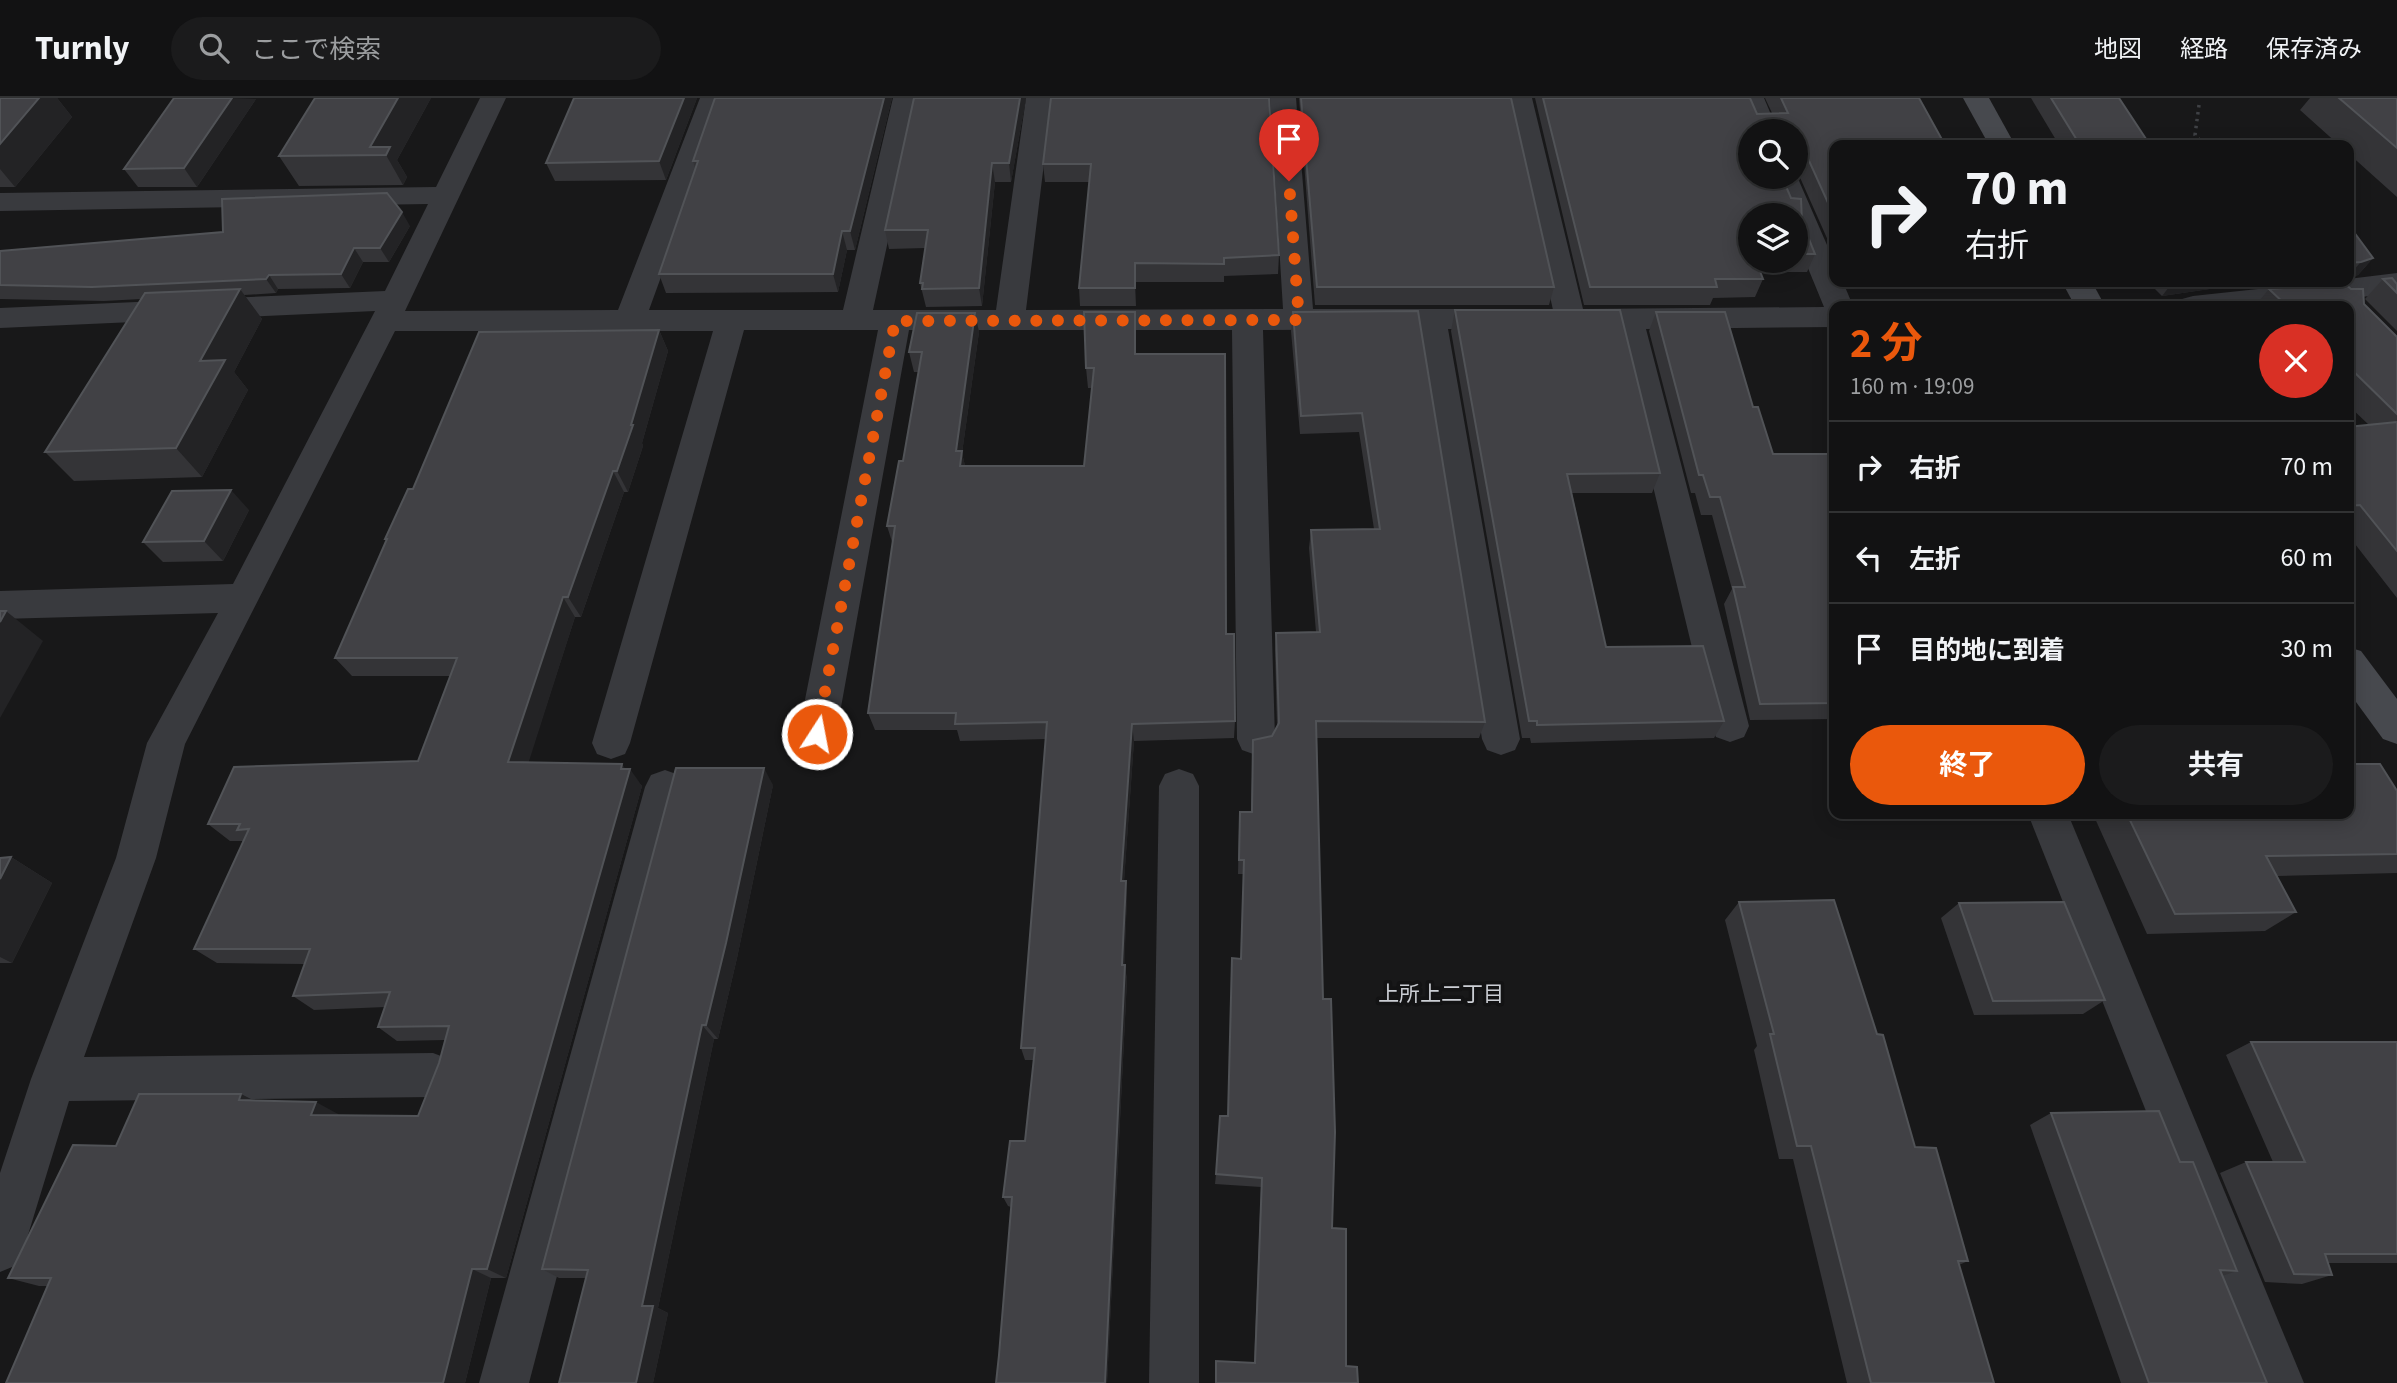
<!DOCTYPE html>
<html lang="ja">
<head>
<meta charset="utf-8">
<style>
  :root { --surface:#121213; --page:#1b1b1c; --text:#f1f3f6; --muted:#9c9ea0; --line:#313233; --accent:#ea580c }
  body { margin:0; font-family:"Source Sans 3","Noto Sans JP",sans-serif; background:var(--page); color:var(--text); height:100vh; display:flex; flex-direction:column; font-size:26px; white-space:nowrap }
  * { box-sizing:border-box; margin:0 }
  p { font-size:23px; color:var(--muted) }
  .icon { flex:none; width:38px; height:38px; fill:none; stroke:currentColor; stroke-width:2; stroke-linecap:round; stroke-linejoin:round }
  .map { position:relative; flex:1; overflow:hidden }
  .drawer { position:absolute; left:1829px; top:203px; width:525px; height:518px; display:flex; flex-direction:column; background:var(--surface); border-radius:14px; box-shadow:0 4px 18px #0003,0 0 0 2px var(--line) }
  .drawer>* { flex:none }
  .hud { position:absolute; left:1829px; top:42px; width:525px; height:147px; border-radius:14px; box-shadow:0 4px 18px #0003,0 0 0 2px var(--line); background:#121213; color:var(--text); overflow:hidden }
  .tools { position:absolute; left:1738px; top:21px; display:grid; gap:14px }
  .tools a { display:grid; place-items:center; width:70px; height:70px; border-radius:50%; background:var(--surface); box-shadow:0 4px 18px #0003,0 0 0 2px var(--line); font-size:35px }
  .pin { position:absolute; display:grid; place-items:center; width:60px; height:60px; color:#fff; margin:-72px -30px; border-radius:50% 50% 50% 0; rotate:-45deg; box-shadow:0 0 7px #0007 }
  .pin .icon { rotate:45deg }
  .me { position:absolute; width:77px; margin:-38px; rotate:11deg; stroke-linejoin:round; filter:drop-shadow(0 0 5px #0008) }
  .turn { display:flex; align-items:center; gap:24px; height:147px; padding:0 21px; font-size:32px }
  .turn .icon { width:91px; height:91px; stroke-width:2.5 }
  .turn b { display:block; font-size:49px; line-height:60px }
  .round { display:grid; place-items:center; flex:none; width:74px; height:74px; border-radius:37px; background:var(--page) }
  .headline { display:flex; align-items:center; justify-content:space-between; height:119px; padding:0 21px }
  h1 { font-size:42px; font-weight:700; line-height:52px; color:var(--accent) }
  .primary-button { display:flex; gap:14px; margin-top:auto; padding:14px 21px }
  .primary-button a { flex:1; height:80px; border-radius:42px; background:var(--accent); color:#fff; font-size:28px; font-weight:700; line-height:80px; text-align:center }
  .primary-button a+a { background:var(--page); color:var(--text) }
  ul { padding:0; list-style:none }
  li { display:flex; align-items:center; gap:21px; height:91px; padding:0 21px; border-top:2px solid var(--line) }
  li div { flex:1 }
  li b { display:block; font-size:26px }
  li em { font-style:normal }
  header { display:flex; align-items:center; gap:42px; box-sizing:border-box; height:98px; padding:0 35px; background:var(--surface); border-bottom:2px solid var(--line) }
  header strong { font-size:33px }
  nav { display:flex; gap:38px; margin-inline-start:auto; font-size:24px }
  .search { width:490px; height:63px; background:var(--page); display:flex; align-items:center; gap:18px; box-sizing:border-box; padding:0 24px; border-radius:38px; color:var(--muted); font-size:26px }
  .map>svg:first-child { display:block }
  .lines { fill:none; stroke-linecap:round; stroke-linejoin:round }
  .path { stroke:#3f4145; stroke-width:3.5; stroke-dasharray:2.5 4.5; stroke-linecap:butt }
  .street { fill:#393a3e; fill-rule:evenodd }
  .secondary { fill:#47494e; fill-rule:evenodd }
  .wall { fill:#343437; fill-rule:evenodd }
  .shaded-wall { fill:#232325 }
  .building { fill:#414145; stroke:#515357; stroke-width:2 }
  .route { stroke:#ea580c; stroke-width:12; stroke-dasharray:0 21.6 }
  .labels { text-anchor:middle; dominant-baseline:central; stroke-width:7; stroke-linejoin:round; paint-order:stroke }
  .neighbourhood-label { font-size:21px; fill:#cbced4; stroke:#131314 }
</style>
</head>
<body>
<header>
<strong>Turnly</strong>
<div class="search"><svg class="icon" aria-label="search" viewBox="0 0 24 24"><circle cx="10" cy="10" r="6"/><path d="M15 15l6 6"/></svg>ここで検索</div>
<nav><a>地図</a><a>経路</a><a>保存済み</a></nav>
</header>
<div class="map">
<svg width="2397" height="1285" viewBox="0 0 2397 1285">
  <rect width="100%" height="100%" fill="#181819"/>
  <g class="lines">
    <polyline class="path" points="2199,7 2195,37 2204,47"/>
    <g class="street">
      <polygon points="480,0 506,0 405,213 618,212 700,0 726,0 649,212 843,212 893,0 919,0 873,212 996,212 1026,0 1052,0 1026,212 1283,211 1270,0 1296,0 1313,211 1506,211 1517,214 1521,221 1517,228 1506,231 1448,231 1520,641 1515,652 1501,657 1487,652 1482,641 1417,231 1263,232 1275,641 1270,652 1256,657 1242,652 1237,641 1232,232 909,232 836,637 831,648 817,653 803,648 798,637 878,232 744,232 630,645 625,656 611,661 597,656 592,645 713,233 395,233 185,646 156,760 84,959 433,955 449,961 455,977 449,993 433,999 69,1003 24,1150 17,1167 0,1174 0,1075 31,981 116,760 147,645 218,515 0,521 0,493 233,486 375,213 0,230 0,210 385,193 428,106 0,113 0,95 436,89"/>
      <polygon points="1506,0 1532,0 1583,211 1824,209 1796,141 1796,117 1786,117 1770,79 1796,79 1796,76 1834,163 1834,184 1843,184 1853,208 1834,208 1834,229 1646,231 1749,628 1744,639 1730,644 1716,639 1711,628 1615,231 1570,231 1559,228 1555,221"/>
      <polygon points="1738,0 1764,0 1778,33 1752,33"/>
      <polygon points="2397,175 2397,195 2278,208 2178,208 2182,201 2193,198 2322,184 2348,184 2348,181"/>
      <polygon points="1179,671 1193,676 1199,688 1199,1285 1149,1285 1159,688 1165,676"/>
      <polygon points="665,672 679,677 685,689 529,1285 479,1285 645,689 651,677"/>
      <polygon points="2028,716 2068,716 2304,1285 2254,1285"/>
    </g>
    <g class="secondary">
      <polygon points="1963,0 1989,0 2015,47 1989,47"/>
      <polygon points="2062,184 2092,184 2105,208 2075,208"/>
      <polygon points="2348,549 2361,553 2397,601 2397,646 2383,641 2348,593"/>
    </g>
  </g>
  <g class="wall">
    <polygon points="0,0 57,0 72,19 15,89 0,89"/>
    <polygon points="431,0 397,62 407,79 403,87 299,88 279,58"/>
    <polygon points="697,0 666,82 555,83 546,65"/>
    <polygon points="715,0 892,0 855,152 847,152 838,194 666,195 659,176 695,70 693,63"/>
    <polygon points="914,0 1026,0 1011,84 995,84 982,208 926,209 920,185 925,150 889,151 885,132"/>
    <polygon points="1051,0 1279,157 1278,176 1224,178 1224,184 1135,184 1136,208 1080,208 1079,190 1089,84 1045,84 1043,66"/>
    <polygon points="1299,0 1511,0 1554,189 1549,207 1315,207"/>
    <path d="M1535 0H1750L1757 16 1772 15 1765 0H1919L1834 47V156L1798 75H1796V33H1750L1802 124 1815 156 1807 174H1760L1763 181 1755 199 1713 200 1710 207H1584ZM1750 117H1796V163H1750Z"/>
    <polygon points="2031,0 2119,0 2150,47 2059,47"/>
    <polygon points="2310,0 2397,0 2397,99 2348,55 2348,47 2339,47 2300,12"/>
    <polygon points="256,1 197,89 138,89 124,71"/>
    <polygon points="2348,126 2373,160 2358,177 2348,180"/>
    <polygon points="410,128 389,164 363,164 350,190 278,191 276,195 244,197 262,221 234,274 248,292 202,379 74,383 45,354 141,201 104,203 0,201 0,153"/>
    <polygon points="2383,181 2397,186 2397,233 2365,201"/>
    <polygon points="2140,184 2318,184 2233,191 2230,188 2162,198 2150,186 2143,187"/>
    <polygon points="2269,191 2364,206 2397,238 2397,500 2348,437 2348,329 2369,327 2348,307 2348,208 2255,208"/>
    <polygon points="1455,212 1660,375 1652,395 1572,395 1606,549 1724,623 1714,640 1531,645 1530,640 1522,640 1451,233"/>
    <polygon points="1418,213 1485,624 1479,640 1317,640 1323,901 1332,1130 1346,1268 1254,1264 1261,1089 1215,1086 1216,1076 1228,1018 1241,861 1244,776 1238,776 1239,729 1251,714 1253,642 1272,638 1277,628 1275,552 1276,535 1316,534 1309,450 1311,432 1374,431 1359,334 1300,336 1291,233 1293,214"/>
    <polygon points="1656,214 1753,309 1773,356 1834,356 1834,621 1750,622 1724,506 1732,491 1712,417 1701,417 1695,395 1691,395 1649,233"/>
    <polygon points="975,215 979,234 962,355 965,368 1084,368 1092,290 1088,290 1086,270 1136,234 1136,256 1226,536 1235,623 1234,640 1134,643 1124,783 1127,798 1124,867 1127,881 1107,1285 996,1285 999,1257 1011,1109 1008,1108 1003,1099 1025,1043 1034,962 1025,962 1021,950 1046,641 960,643 957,632 875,632 868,615 893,447 887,428 903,363 918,274 914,274 909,254"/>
    <polygon points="659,232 668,253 642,345 643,348 628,394 624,394 581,519 575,519 528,664 626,671 642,688 506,1180 491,1180 465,1285 6,1285 47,1188 39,1188 8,1180 116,1048 254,1002 338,1016 337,1017 418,1018 439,965 445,942 397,943 378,929 385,909 314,912 293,898 305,866 217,865 194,851 243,743 230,743 208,726 418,663 450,578 352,578 335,560 387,443 385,441 413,391"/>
    <polygon points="249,412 223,463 163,464 143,444"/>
    <polygon points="773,687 737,860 718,941 714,941 658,1210 668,1215 653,1285 559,1285 586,1180 559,1180 542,1171"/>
    <polygon points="2397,693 2397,775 2277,778 2296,814 2265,833 2147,836 2093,716 2348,716"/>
    <polygon points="11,759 52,785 12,865 0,865 0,760"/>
    <polygon points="1739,804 1877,936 1915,1049 1968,1163 1959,1167 1994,1285 1847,1285 1793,1061 1779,1061 1754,952 1757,948 1725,822"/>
    <polygon points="1959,805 2105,902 2083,916 1974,917 1941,820"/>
    <polygon points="2251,944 2397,944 2397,1165 2328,1165 2332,1177 2302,1186 2265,1184 2220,1075 2246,1064 2273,1064 2226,957"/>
    <polygon points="2051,1015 2180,1064 2237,1173 2222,1178 2267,1285 2121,1285 2030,1027"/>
  </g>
  <g class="shaded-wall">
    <polygon points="39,0 57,0 72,19 15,89 0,71 0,46"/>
    <polygon points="232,0 256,1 197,89 184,70"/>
    <polygon points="398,0 431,0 397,62 407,79 403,87 386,57 370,49"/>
    <polygon points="684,0 697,0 666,82 659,63"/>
    <polygon points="884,0 892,0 855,152 850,133"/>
    <polygon points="1020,0 1026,0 1011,84 1009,65"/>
    <polygon points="992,65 995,84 982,208 979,190"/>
    <polygon points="402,114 410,128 389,164 380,150"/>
    <polygon points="842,133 847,152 838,194 833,176"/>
    <polygon points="354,150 363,164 350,190 341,176"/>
    <polygon points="2373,160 2358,177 2348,180 2348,178 2361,164"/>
    <polygon points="269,177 278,191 276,195 266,181"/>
    <polygon points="2145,184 2152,184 2150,186 2143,187"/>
    <polygon points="2173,184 2234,184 2230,188 2162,198"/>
    <polygon points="240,191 262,221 234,274 248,292 202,379 176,350 200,263"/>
    <polygon points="975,215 979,234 962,355 966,372 964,387 956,353"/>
    <polygon points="659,232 668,253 642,345 643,348 628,394 617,373"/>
    <polygon points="613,373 624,394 581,519 568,499"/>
    <polygon points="231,392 249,412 223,463 204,443"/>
    <polygon points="563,499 575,519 523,682 508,664"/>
    <polygon points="6,513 43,543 0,620 0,524"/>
    <polygon points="1132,626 1134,643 1123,798 1121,783"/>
    <polygon points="622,666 629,676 630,671 642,688 506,1180 487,1171"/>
    <polygon points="764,670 773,687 737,860 718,941 706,927"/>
    <polygon points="11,759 52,785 12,865 0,859 0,781"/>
    <polygon points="1126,783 1127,798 1124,881 1122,867"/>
    <polygon points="1125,867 1127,881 1107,1285 1105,1285"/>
    <polygon points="702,927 714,941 658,1210 668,1215 653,1285 636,1285 642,1208"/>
    <polygon points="241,996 265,1008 239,1002"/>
    <polygon points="316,1004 338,1016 333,1029 311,1017"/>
    <polygon points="472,1171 491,1180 465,1285 443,1285"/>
  </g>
  <g class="building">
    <polygon points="0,0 39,0 0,46"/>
    <polygon points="174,0 232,0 184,70 124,71"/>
    <polygon points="315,0 398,0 370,49 390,49 386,57 279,58"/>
    <polygon points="574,0 684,0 659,63 546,65"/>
    <polygon points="715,0 884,0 850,133 842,133 833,176 659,176 698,63 693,63"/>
    <polygon points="914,0 1020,0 1009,65 992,65 979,190 922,191 923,185 920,185 928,132 885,132"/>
    <polygon points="1051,0 1269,0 1279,157 1224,160 1224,166 1135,165 1135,190 1079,190 1091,66 1043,66"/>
    <polygon points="1301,0 1511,0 1554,189 1317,189"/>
    <polygon points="1543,0 1750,0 1757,16 1788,15 1781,0 1919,0 1945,47 1834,47 1834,118 1806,56 1796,57 1796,33 1750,33 1750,79 1782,79 1791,100 1801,101 1802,124 1815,156 1796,156 1796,117 1750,117 1750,163 1756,163 1763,181 1715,181 1717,189 1590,189"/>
    <polygon points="2051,0 2119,0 2150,47 2080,47"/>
    <polygon points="2339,0 2397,0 2397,50"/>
    <polygon points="387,95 402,114 380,150 354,150 341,176 269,177 266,181 92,189 0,187 0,153 223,134 222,101"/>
    <polygon points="2348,126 2373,160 2361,164 2348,165"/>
    <polygon points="2392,180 2397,186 2397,195 2383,181"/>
    <polygon points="2345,186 2351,191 2363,191 2364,206 2397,239 2397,316 2348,268 2348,208 2287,208 2269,191"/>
    <polygon points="240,191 200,263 225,262 176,350 45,354 145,195"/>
    <polygon points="1455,212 1620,212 1660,375 1567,376 1606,549 1703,548 1724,623 1537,627 1537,623 1529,623"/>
    <polygon points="1418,213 1485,624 1316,623 1323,901 1331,901 1335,1034 1332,1130 1346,1131 1346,1268 1357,1269 1358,1285 1216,1285 1216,1263 1255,1265 1262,1080 1216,1076 1220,1018 1228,1018 1232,860 1241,861 1244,762 1239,762 1240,714 1252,714 1253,642 1272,638 1279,625 1276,535 1320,534 1311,432 1380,431 1362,315 1301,318 1293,214"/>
    <polygon points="1084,214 1135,214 1135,256 1225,256 1226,536 1234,536 1235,623 1132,626 1121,783 1126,783 1122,867 1125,867 1105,1285 996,1285 999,1257 1012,1099 1003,1099 1010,1043 1025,1043 1035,950 1021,950 1047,624 955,626 956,615 868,615 895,428 887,428 899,363 903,363 922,254 909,254 917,215 975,215 956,353 962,353 960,368 1084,368 1094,270 1086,270"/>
    <polygon points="1656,214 1725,214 1753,309 1758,309 1773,356 1834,356 1834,605 1760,606 1733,489 1745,489 1720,399 1710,399 1703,377 1699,377"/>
    <polygon points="659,232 631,327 633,327 617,373 613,373 568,499 563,499 508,664 622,666 621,671 630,671 487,1171 472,1171 443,1285 6,1285 51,1180 8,1180 73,1047 116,1048 139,996 241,996 239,1002 316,1004 311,1017 418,1018 439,965 449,928 378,929 390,894 293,898 310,851 194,851 249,731 237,732 240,726 208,726 234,669 418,663 457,560 335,560 387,441 385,441 408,391 413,391 479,234"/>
    <polygon points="2397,324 2397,453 2360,407 2348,408 2348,329"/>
    <polygon points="231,392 204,443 143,444 172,393"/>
    <polygon points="0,513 6,513 0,524"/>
    <polygon points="2348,666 2380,666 2397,693 2397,756 2266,758 2296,814 2175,816 2127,716 2348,716"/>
    <polygon points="676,670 764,670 726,845 706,927 702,927 642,1208 653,1208 636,1285 559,1285 588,1172 542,1171"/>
    <polygon points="11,759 0,781 0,760"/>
    <polygon points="1834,802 1877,936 1883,937 1915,1049 1936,1050 1968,1163 1958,1163 1994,1285 1871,1285 1811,1048 1797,1048 1770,936 1774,936 1739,804"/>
    <polygon points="2064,804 2105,902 1993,903 1959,805"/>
    <polygon points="2251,944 2397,944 2397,1156 2325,1156 2332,1177 2294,1176 2246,1064 2305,1064"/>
    <polygon points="2159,1013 2180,1064 2193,1064 2237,1173 2220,1172 2267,1285 2149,1285 2051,1015"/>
  </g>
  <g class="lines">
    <polyline class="route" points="817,636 895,223 1299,222 1289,83"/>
  </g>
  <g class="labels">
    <g class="neighbourhood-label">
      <text x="1441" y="896">上所上二丁目</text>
    </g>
  </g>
</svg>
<div class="tools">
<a><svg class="icon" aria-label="search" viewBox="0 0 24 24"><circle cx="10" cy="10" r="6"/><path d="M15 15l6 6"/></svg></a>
<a><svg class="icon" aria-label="layers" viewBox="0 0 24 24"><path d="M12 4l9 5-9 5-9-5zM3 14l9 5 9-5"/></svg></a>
</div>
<div class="pin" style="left:1289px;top:83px;background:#d93025"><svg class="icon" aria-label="arrive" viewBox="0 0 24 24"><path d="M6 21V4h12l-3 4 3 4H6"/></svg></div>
<svg class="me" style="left:817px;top:636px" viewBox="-20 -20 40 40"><circle r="17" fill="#ea580c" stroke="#fff" stroke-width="3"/><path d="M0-11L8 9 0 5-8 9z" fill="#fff"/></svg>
<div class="hud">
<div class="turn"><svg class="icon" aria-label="right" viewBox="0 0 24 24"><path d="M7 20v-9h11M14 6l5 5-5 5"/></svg><div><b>70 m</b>右折</div></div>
</div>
<section class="drawer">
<div class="headline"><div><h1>2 分</h1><p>160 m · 19:09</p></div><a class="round" style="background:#d93025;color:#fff"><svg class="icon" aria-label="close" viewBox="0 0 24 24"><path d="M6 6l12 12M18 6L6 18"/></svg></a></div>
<ul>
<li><svg class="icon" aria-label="right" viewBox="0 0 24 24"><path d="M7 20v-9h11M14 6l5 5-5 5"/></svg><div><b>右折</b></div><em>70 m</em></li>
<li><svg class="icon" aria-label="left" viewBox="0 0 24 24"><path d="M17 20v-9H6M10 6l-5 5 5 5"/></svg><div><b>左折</b></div><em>60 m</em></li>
<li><svg class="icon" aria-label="arrive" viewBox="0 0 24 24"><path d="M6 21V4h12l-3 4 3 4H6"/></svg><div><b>目的地に到着</b></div><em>30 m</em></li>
</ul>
<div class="primary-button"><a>終了</a><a>共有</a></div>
</section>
</div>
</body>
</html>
